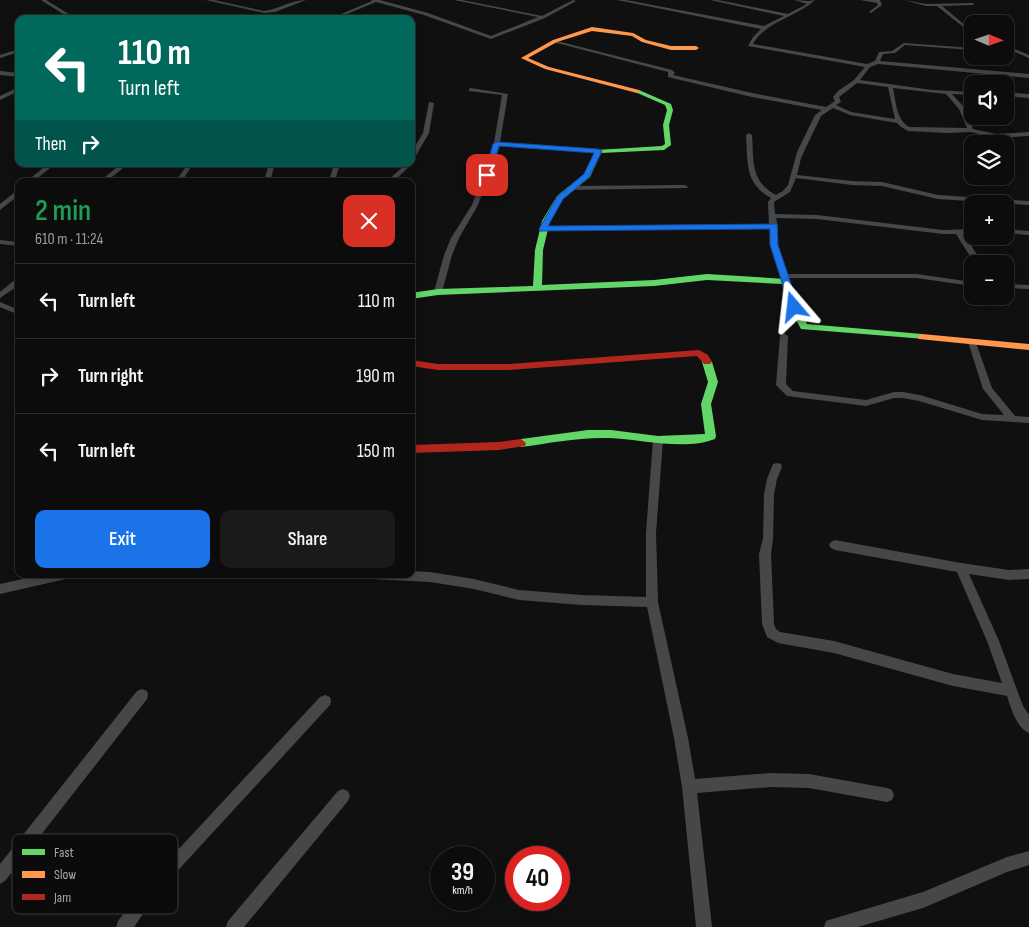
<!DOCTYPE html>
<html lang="en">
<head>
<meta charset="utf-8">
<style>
  :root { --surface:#0c0c0d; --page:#1a1a1b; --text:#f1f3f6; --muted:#9a9b9d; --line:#2c2c2e; --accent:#1a73e8 }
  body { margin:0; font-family:"Sofia Sans Condensed",sans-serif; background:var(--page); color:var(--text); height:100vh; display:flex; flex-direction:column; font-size:19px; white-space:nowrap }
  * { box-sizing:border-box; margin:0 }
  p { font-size:16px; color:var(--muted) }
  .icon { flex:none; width:28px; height:28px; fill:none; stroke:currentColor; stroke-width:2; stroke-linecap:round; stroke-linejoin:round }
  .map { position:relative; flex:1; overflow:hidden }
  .drawer { position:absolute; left:15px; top:178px; width:400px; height:400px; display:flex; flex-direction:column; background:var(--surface); border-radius:10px; box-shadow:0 2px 12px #0003,0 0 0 1px var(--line) }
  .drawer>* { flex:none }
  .hud { position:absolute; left:15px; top:15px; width:400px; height:152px; border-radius:10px; box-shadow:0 2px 12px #0003,0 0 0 1px var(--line); background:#00695c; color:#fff; overflow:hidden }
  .needle { width:32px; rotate:92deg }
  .tools { position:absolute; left:964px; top:15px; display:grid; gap:10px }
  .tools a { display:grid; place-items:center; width:50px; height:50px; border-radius:10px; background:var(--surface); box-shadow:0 2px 12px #0003,0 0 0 1px var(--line); font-size:25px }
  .speed { position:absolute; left:430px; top:846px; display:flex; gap:10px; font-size:25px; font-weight:700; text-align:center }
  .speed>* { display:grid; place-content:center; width:65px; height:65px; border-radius:50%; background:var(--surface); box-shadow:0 2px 12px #0003,0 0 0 1px var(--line); line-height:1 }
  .speed small { font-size:12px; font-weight:400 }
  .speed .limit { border:8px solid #d22; background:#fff; color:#111 }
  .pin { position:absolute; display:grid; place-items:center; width:42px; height:42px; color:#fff; margin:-21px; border-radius:10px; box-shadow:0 2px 8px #0006 }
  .me { position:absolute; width:55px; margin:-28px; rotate:343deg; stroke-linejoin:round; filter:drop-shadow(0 0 4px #0008) }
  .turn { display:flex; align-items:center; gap:18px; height:105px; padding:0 20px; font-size:22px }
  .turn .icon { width:65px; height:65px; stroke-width:2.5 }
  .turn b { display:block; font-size:35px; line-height:42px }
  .then { display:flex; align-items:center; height:48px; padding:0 20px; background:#0003; gap:10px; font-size:19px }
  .round { display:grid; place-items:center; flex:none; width:52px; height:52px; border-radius:10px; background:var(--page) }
  .headline { display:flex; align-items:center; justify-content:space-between; height:85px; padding:0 20px }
  h1 { font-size:30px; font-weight:600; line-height:38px; color:#1e9e55 }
  .button { display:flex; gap:10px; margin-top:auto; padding:10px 20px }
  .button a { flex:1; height:58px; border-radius:10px; background:var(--accent); color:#fff; font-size:20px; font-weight:600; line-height:58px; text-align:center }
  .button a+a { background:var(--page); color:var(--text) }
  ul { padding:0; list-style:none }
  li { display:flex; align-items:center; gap:15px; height:75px; padding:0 20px; border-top:1px solid var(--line) }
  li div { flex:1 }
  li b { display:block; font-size:19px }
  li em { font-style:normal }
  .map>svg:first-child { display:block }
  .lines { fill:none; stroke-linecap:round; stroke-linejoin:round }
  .street { fill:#454749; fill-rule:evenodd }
  .fast { fill:#63d668; fill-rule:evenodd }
  .slow { fill:#ff974d; fill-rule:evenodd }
  .jam { fill:#b3261e; fill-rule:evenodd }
  .route { fill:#1a73e8; stroke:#114b97 }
  .key { fill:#0b0b0c; stroke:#383a3e; stroke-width:1 }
  .key-label { font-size:14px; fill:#a2a9b1 }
</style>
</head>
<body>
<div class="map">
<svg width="1029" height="927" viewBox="0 0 1029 927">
  <rect width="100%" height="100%" fill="#101011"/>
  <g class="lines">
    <g class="street">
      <polygon points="41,0 46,0 77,19 71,19"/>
      <path d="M206 0H214L264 11C278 9 292 0 306 0L275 12 264 13Z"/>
      <polygon points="371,0 380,0 428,13 491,36 538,17 454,0 462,0 542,16 573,0 576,1 545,18 491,39 424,15 376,2 335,19 329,19 372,1"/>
      <path d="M617 0H626L764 26 784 16 710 0H718L788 14 807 4 794 0 809 1 815 0C797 17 766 21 753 44L867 64 875 61 879 52 892 51 904 43 972 48V50L905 45 895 53 883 54 880 61 1029 74V78L878 64 870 67 860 80 932 90 972 92V95L952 94 965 108 973 129 996 134 1029 132V136L996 138 971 132 948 133 908 131 901 127 897 123 850 115 833 108 821 116 801 158 797 175 852 181 882 182 938 195 1029 201V205L938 199 882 186 852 185 796 178 790 192 774 202 775 214 817 215 943 230 972 229V233H963L983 264H975L956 234H943L817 219 776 218 778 226V245L787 274H917L972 282V286L917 278H789V284H783L770 245 769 228 541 230 539 229 543 227 769 224 768 202 771 198C744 183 748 162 746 135L749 133 752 135C754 161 750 181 776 195L783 191 788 185 797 152 815 115 822 110 752 97 668 77V72L553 42V40L672 70 675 73 673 75 752 93 826 107 835 101 833 97 838 91 854 80 865 67 748 46 753 37 761 29ZM857 83 888 87 895 119 851 112 836 105 841 102 839 97ZM893 88 946 94 959 109 967 128 909 127C896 119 896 102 893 88Z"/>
      <polygon points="860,0 880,0 882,5 871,13 869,12 878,5 877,3"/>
      <polygon points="904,0 926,4 974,3 973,5 942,6 972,31 972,34 937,6 926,6"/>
      <polygon points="166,17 171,19 164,19"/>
      <polygon points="1005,45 1029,55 1029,58 1005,48"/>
      <polygon points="19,49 19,52 0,58 0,55"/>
      <polygon points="0,71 19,73 19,77 0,75"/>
      <polygon points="19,87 19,91 0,100 0,96"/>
      <polygon points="471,88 508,94 500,142 598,149 601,151 598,153 500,146 478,205 459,238 452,255 442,292 438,294 434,292 444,255 451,238 472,205 493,149 502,95 469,91 469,89"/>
      <polygon points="1005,92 1029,94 1029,98 1005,96"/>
      <polygon points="429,102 434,103 429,133 414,159 411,161 411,153 423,133"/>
      <polygon points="411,163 412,164 411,165 394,181 387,181 406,164"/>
      <polygon points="48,164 55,164 34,181 27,181"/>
      <polygon points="121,164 128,164 107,181 100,181"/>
      <polygon points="190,164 200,164 191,167 182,181 176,181 187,165"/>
      <polygon points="269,164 275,164 270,181 264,181"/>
      <polygon points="334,164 340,164 335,181 329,181"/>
      <polygon points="685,185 688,187 687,188 570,190 567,188 570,186"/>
      <polygon points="19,189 19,195 0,210 0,204"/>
      <polygon points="1005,229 1029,231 1029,235 1005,233"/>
      <polygon points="0,240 19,242 19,246 0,244"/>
      <polygon points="16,279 19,279 19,285 0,298 0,292"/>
      <polygon points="1005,284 1029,285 1029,289 1005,288"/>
      <polygon points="0,302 19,310 19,315 0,307"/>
      <polygon points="784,333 788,336 786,384 793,391 866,400 894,392 903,392 920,395 982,414 1004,415 983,389 968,342 972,339 975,340 992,388 1015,416 1029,417 1029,423 982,420 919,401 903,398 894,398 866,406 787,396 776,385 780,336"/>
      <polygon points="658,436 663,440 656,533 658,602 688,738 695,779 770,773 809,774 887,788 892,790 894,795 892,800 887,802 809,788 770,787 697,793 712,927 696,927 682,787 674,738 647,607 582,605 519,600 474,589 430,582 372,579 368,577 366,574 411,574 411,571 430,572 474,579 519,590 582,595 646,597 646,533 653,440"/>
      <path d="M777 463 781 464 782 467 777 479 774 494 773 539 771 554 774 624 776 629 780 632 834 641 953 674 1002 683 987 641 957 572 835 550 831 548 829 545 831 542 835 540 961 563 1009 570 1029 569V579L1009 580 969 574 999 641 1023 706 1029 715V733C1016 727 1011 708 1007 696L953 686 834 653 778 643 767 637 762 624 759 554 763 539 764 494 767 479 773 464Z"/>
      <polygon points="45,574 72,574 70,577 66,579 0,594 0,584"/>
      <polygon points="142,689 147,691 148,695 147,699 5,881 0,884 0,864 137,691"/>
      <polygon points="325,695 330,697 331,701 330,705 159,891 134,927 116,927 118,921 149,881 320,697"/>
      <polygon points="343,789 348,791 350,796 348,801 244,927 226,927 228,921 338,791"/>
      <polygon points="1029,851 1029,865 1007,872 923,908 858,927 824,927 826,921 832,919 923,892 1007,857"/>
    </g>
    <g class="fast">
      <polygon points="635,90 639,90 671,104 673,110 669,125 671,145 664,150 601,153 590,177 563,199 550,221 543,250 542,285 654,280 707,274 786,279 790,282 799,307 807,324 922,334 927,337 925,339 801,329 789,307 782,284 707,280 654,286 438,295 411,299 411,293 438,289 533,286 535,250 542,221 557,196 584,174 596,150 662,146 665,144 663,125 667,110 665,105 635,92"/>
      <path d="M707 359 712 362 718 382 711 404 716 436 715 439C684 451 640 439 609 438 579 437 550 443 521 447L516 443 521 439 588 430H611L658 436 705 434 701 404 708 382 702 362Z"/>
    </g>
    <g class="slow">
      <polygon points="592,27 633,33 646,40 671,46 696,46 699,48 696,50 671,50 642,42 632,36 592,31 557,42 528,58 549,67 639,90 639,92 637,93 545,69 521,58 553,40"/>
      <polygon points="922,334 1029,344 1029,350 919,339 917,337"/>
    </g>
    <g class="jam">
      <polygon points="699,350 708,355 712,362 710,364 704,364 697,356 509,370 438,370 411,366 411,360 438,364 509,364"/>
      <polygon points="521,439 526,443 525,446 499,450 411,453 411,445 499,442"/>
    </g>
  </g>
  <polygon class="route" points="497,142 598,149 602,151 589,177 563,199 548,226 777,224 778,245 799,307 794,310 790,307 770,245 770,229 540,231 539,229 557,197 584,174 594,153 499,146 491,175 484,176 493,144"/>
  <rect x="12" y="834" width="166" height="80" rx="8" class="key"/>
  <rect x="22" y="849" width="23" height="6" fill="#63d668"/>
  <rect x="22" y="871" width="23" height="7" fill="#ff974d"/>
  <rect x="22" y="894" width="23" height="6" fill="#b3261e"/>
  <g class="key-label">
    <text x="54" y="857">Fast</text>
    <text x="54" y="879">Slow</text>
    <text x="54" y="902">Jam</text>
  </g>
</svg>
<div class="tools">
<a><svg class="needle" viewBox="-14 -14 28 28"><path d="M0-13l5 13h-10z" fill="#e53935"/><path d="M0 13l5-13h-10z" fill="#9a9b9d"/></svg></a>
<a><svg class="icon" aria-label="sound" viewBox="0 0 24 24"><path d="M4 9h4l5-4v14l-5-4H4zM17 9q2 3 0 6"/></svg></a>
<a><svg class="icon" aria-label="layers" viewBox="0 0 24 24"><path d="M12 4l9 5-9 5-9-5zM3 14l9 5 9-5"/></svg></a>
<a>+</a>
<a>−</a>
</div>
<div class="speed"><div>39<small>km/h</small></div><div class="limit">40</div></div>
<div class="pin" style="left:487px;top:175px;background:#d93025"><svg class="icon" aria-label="arrive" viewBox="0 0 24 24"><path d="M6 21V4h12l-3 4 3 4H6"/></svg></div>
<svg class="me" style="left:794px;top:307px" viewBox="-20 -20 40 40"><path d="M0-17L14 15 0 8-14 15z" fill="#1a73e8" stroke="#fff" stroke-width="4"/></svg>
<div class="hud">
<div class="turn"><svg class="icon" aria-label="left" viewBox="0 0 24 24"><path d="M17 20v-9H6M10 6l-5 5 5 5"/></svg><div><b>110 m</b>Turn left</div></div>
<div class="then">Then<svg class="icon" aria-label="right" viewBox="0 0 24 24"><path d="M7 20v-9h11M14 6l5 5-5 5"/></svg></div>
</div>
<section class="drawer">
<div class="headline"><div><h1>2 min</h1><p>610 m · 11:24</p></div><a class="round" style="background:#d93025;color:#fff"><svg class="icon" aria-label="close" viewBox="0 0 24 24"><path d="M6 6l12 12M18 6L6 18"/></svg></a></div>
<ul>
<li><svg class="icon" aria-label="left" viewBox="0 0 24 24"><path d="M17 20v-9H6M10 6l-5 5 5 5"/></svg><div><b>Turn left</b></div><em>110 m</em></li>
<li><svg class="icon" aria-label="right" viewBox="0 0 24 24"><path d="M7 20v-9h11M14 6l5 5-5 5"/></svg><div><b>Turn right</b></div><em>190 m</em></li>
<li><svg class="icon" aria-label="left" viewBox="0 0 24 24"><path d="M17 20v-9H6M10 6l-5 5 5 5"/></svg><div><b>Turn left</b></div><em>150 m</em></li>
</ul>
<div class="button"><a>Exit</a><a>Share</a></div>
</section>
</div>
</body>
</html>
